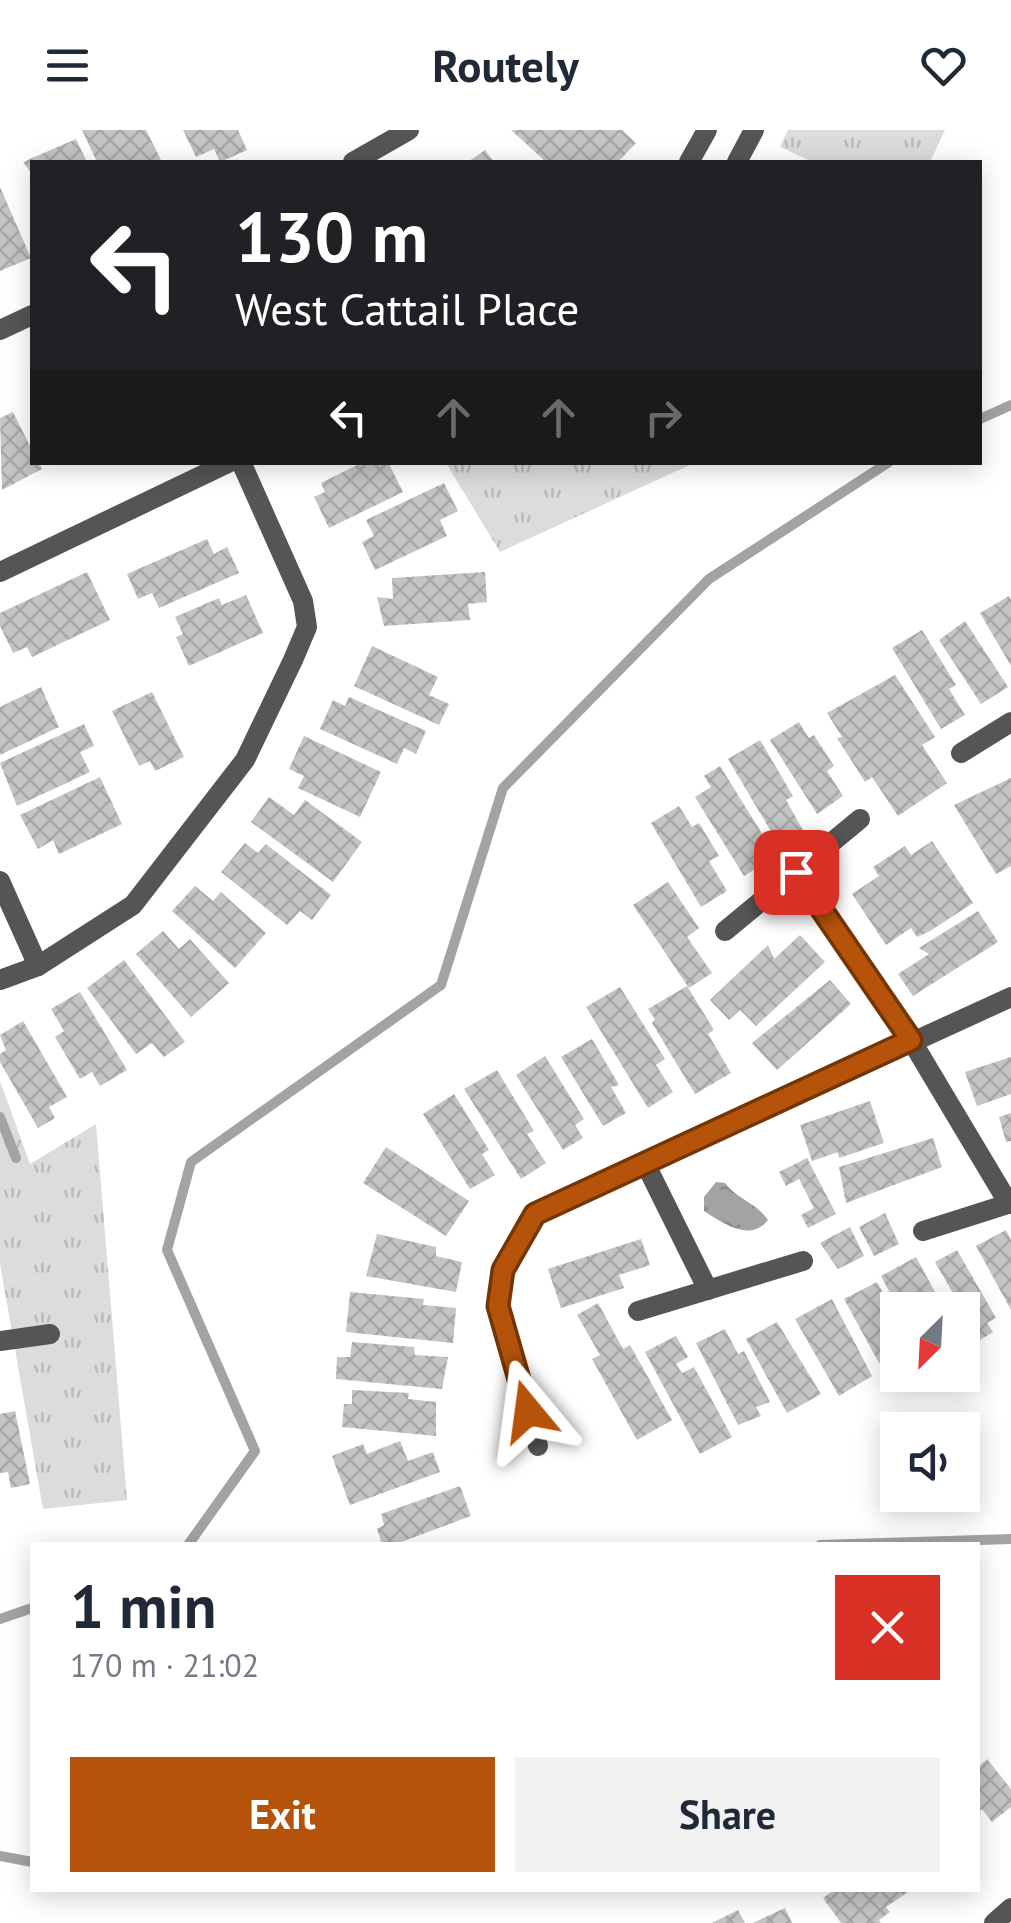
<!DOCTYPE html>
<html lang="en">
<head>
<meta charset="utf-8">
<style>
  :root { --surface:#fff; --page:#f2f2f3; --text:#1f2937; --muted:#747a83; --accent:#b45309 }
  body { margin:0; font-family:"PT Sans",sans-serif; background:var(--page); color:var(--text); height:100vh; display:flex; flex-direction:column; font-size:38px; white-space:nowrap }
  * { box-sizing:border-box; margin:0 }
  p { font-size:32px; color:var(--muted) }
  .icon { flex:none; width:55px; height:55px; fill:none; stroke:currentColor; stroke-width:2; stroke-linecap:round; stroke-linejoin:round }
  .map { position:relative; flex:1; overflow:hidden }
  .details { position:absolute; left:30px; top:1412px; width:950px; height:350px; display:flex; flex-direction:column; background:var(--surface); border-radius:0px; box-shadow:0 5px 25px #0003 }
  .details>* { flex:none }
  .top-card { position:absolute; left:30px; top:30px; width:952px; height:305px; border-radius:0px; box-shadow:0 5px 25px #0003; background:#202124; color:#fff; overflow:hidden }
  .needle { width:65px; rotate:204deg }
  .fabs { position:absolute; left:880px; top:1162px; display:grid; gap:20px }
  .fabs a { display:grid; place-items:center; width:100px; height:100px; border-radius:0px; background:var(--surface); box-shadow:0 5px 25px #0003; font-size:50px }
  .pin { position:absolute; display:grid; place-items:center; width:85px; height:85px; color:#fff; margin:-42px; border-radius:20px; box-shadow:0 5px 15px #0006 }
  .me { position:absolute; width:110px; margin:-55px; rotate:344deg; stroke-linejoin:round; filter:drop-shadow(0 0 8px #0008) }
  .turn { display:flex; align-items:center; gap:35px; height:210px; padding:0 40px; font-size:45px }
  .turn .icon { width:130px; height:130px; stroke-width:2.5 }
  .turn b { display:block; font-size:70px; line-height:85px }
  .lanes { display:flex; align-items:center; height:95px; padding:0 40px; background:#0003; justify-content:center; gap:50px; direction:ltr }
  .lanes .off { opacity:.35 }
  .round { display:grid; place-items:center; flex:none; width:105px; height:105px; border-radius:0px; background:var(--page) }
  .head { display:flex; align-items:center; justify-content:space-between; height:170px; padding:0 40px }
  h1 { font-size:60px; font-weight:800; line-height:75px }
  .primary-button { display:flex; gap:20px; margin-top:auto; padding:20px 40px }
  .primary-button a { flex:1; height:115px; border-radius:0px; background:var(--accent); color:#fff; font-size:40px; font-weight:800; line-height:115px; text-align:center }
  .primary-button a+a { background:var(--page); color:var(--text) }
  header { display:flex; justify-content:space-between; align-items:center; height:130px; padding:0 40px; background:var(--surface); font-size:45px; font-weight:800 }
  .map>svg:first-child { display:block }
  .park { fill:url(#park-tufts) }
  .water { fill:url(#water-ripples) }
  .lines { fill:none; stroke-linecap:round; stroke-linejoin:round }
  .stream { stroke:#a3a3a3; stroke-width:10 }
  .building { fill:url(#building-cross-hatch) }
  .minor { stroke:#555; stroke-width:20 }
  .route-casing { stroke:#753606; stroke-width:25 }
  .route { stroke:#b45309; stroke-width:18 }
</style>
</head>
<body>
<header><svg class="icon" aria-label="menu" viewBox="0 0 24 24"><path d="M4 6h16M4 12h16M4 18h16"/></svg>Routely<svg class="icon" aria-label="heart" viewBox="0 0 24 24"><path d="M12 20l-8-8c-3-5 5-10 8-4 3-6 11-1 8 4z"/></svg></header>
<div class="map">
<svg width="1011" height="1793" viewBox="0 0 1011 1793">
  <defs>
    <pattern id="park-tufts" width="24" height="20" patternUnits="userSpaceOnUse" patternTransform="scale(2.5)"><rect width="24" height="20" fill="#dcdcdc"/><path d="M3 7l-1-3M5 7V3M7 7l1-3M15 17l-1-3M17 17v-4M19 17l1-3" fill="none" stroke="#bbb"/></pattern>
    <pattern id="water-ripples" width="26" height="14" patternUnits="userSpaceOnUse" patternTransform="scale(2.5)"><rect width="26" height="14" fill="#a3a3a3"/><path d="M2 4q2-2 4 0t4 0M15 11q2-2 4 0t4 0" fill="none" stroke="#8b8b8b"/></pattern>
    <pattern id="building-cross-hatch" width="8" height="8" patternUnits="userSpaceOnUse" patternTransform="scale(2.5)"><rect width="8" height="8" fill="#c4c4c4"/><path d="M0 0l8 8M0 8l8-8" fill="none" stroke="#a7a7a7"/></pattern>
  </defs>
  <rect width="100%" height="100%" fill="#fff"/>
  <g class="park">
    <polygon points="788,0 945,0 930,32 813,32 780,17"/>
    <polygon points="446,333 694,333 500,422"/>
    <polygon points="0,951 30,1034 96,994 127,1370 43,1379 0,1134"/>
  </g>
  <path class="water" d="M716 1052 725 1053C738 1070 757 1073 768 1090 750 1113 723 1093 704 1081V1067Z"/>
  <g class="lines">
    <g class="stream">
      <polyline points="980,289 1011,275"/>
      <polyline points="0,987 16,1028"/>
      <polyline points="188,1415 255,1321 167,1120 191,1032 441,855 503,658 709,449 889,332"/>
      <polyline points="820,1415 1011,1409"/>
      <polyline points="0,1489 32,1478"/>
      <polyline points="0,1726 32,1732"/>
    </g>
  </g>
  <g class="building">
    <polygon points="82,0 146,0 162,32 97,32"/>
    <polygon points="183,0 238,0 247,20 220,32 214,19 196,27"/>
    <polygon points="511,0 622,0 636,13 618,32 546,32"/>
    <polygon points="76,9 87,32 32,32 32,44 23,32"/>
    <polygon points="485,20 494,32 468,32"/>
    <polygon points="0,57 31,128 0,141"/>
    <polygon points="13,282 32,320 32,332 39,332 42,339 2,360 0,288"/>
    <polygon points="363,332 388,332 403,362 329,398 314,367 325,362 321,353"/>
    <polygon points="444,353 458,381 440,390 447,406 375,440 362,412 374,406 366,390"/>
    <polygon points="207,409 214,424 227,417 239,443 159,478 152,463 138,469 127,444"/>
    <polygon points="87,442 110,490 32,527 27,517 13,523 0,496 0,483"/>
    <polygon points="485,442 487,472 468,474 470,490 384,496 377,467 393,469 392,448"/>
    <polygon points="246,465 263,503 189,536 176,507 183,504 175,487 219,468 222,475"/>
    <polygon points="1009,466 1011,470 1011,536 980,483"/>
    <polygon points="965,491 1008,557 981,574 939,510"/>
    <polygon points="922,500 956,555 949,559 965,585 941,599 892,518"/>
    <polygon points="372,516 438,547 429,565 449,574 439,595 354,556"/>
    <polygon points="895,545 935,607 922,615 947,653 898,686 872,647 865,652 837,608 842,607 827,583"/>
    <polygon points="41,557 59,597 0,625 0,577"/>
    <polygon points="152,562 184,627 155,641 150,631 139,636 112,581"/>
    <polygon points="349,567 426,601 416,624 404,618 397,634 320,599 333,570 345,576"/>
    <polygon points="799,592 809,608 814,605 834,636 827,641 843,666 817,684 770,610"/>
    <polygon points="84,594 94,616 80,622 90,642 17,676 0,633"/>
    <polygon points="304,606 381,642 360,687 298,658 304,646 289,639"/>
    <polygon points="760,610 793,666 786,670 803,700 779,715 728,629"/>
    <polygon points="720,636 776,726 744,746 695,667 711,657 704,646"/>
    <polygon points="100,647 122,694 59,724 53,710 38,719 20,685"/>
    <polygon points="1011,648 1011,736 996,744 954,675"/>
    <polygon points="269,667 294,685 305,670 362,712 333,752 251,692"/>
    <polygon points="679,676 692,697 699,693 719,726 709,731 727,761 701,777 651,693"/>
    <polygon points="932,711 973,773 930,801 917,807 911,798 886,815 852,764 879,746 873,737 905,716 911,725"/>
    <polygon points="245,713 258,723 266,714 331,765 312,790 300,781 287,795 221,742"/>
    <polygon points="668,752 699,798 687,807 712,843 689,858 633,775"/>
    <polygon points="195,756 213,771 221,762 266,803 235,838 172,781"/>
    <polygon points="978,781 998,812 913,866 898,844 929,824 919,818"/>
    <polygon points="163,801 179,819 190,809 229,853 191,887 136,824"/>
    <polygon points="800,805 825,832 756,896 740,880 729,890 710,870 768,815 774,829"/>
    <polygon points="124,830 185,912 164,927 152,913 136,924 87,858"/>
    <polygon points="830,850 851,874 777,940 752,913"/>
    <polygon points="687,856 714,900 708,904 731,943 695,964 652,893 655,889 648,879"/>
    <polygon points="620,857 665,929 656,935 673,962 648,978 586,877"/>
    <polygon points="80,862 127,940 100,956 92,942 80,949 55,907 64,901 51,879"/>
    <polygon points="23,891 67,967 49,977 55,988 38,998 0,932 0,924 6,920 0,905"/>
    <polygon points="592,909 619,955 611,957 626,983 603,996 561,927"/>
    <polygon points="545,926 584,989 575,995 583,1008 563,1020 516,945"/>
    <polygon points="1011,927 1011,964 977,976 965,942"/>
    <polygon points="497,940 534,1001 527,1004 546,1033 521,1049 464,959"/>
    <polygon points="454,964 489,1020 482,1024 495,1045 470,1059 423,984"/>
    <polygon points="870,971 884,1013 839,1028 838,1022 812,1031 800,995"/>
    <polygon points="1011,983 1011,1011 1006,1012 999,987"/>
    <polygon points="933,1008 942,1037 846,1073 839,1037"/>
    <polygon points="386,1017 469,1071 446,1106 363,1053"/>
    <polygon points="807,1028 836,1084 808,1098 801,1085 814,1078 799,1049 786,1056 779,1042"/>
    <polygon points="885,1083 899,1114 874,1126 859,1097"/>
    <polygon points="850,1097 864,1126 838,1139 820,1113"/>
    <polygon points="1006,1100 1011,1110 1011,1180 976,1116"/>
    <polygon points="377,1104 436,1117 436,1126 462,1132 456,1162 366,1146"/>
    <polygon points="641,1109 650,1135 619,1145 624,1158 561,1178 548,1139"/>
    <polygon points="957,1120 996,1188 987,1193 993,1202 980,1210 935,1132"/>
    <polygon points="916,1127 945,1180 899,1180 881,1146"/>
    <polygon points="877,1152 898,1190 898,1223 879,1233 844,1169"/>
    <polygon points="350,1162 424,1169 423,1175 456,1178 453,1213 346,1202"/>
    <polygon points="832,1169 872,1246 839,1266 795,1189"/>
    <polygon points="598,1173 623,1219 630,1215 672,1290 637,1310 592,1229 600,1225 577,1185"/>
    <polygon points="777,1192 821,1264 787,1283 746,1209"/>
    <polygon points="725,1199 738,1224 744,1221 770,1272 756,1277 761,1286 738,1295 696,1213"/>
    <polygon points="676,1206 688,1227 676,1234 682,1243 694,1237 732,1307 700,1324 645,1222"/>
    <polygon points="352,1212 414,1217 415,1225 448,1227 442,1259 336,1249 337,1227 350,1227"/>
    <polygon points="352,1260 409,1263 408,1269 436,1272 436,1306 342,1297 344,1274 352,1274"/>
    <polygon points="15,1281 30,1354 11,1358 8,1342 0,1343 0,1284"/>
    <polygon points="400,1311 408,1331 433,1322 440,1342 350,1375 332,1326 363,1314 367,1324"/>
    <polygon points="460,1356 471,1386 393,1415 382,1415 377,1399 384,1395 381,1384"/>
    <polygon points="987,1629 1011,1659 1011,1677 992,1692 982,1679 978,1683 978,1637"/>
    <polygon points="834,1760 911,1760 886,1777 890,1782 879,1790 881,1793 841,1793 823,1768"/>
    <polygon points="785,1778 792,1793 753,1793"/>
    <polygon points="738,1780 745,1793 712,1793"/>
  </g>
  <g class="lines">
    <g class="minor">
      <polyline points="353,32 409,0"/>
      <polyline points="689,32 707,0"/>
      <polyline points="737,32 754,0"/>
      <polyline points="0,200 32,185"/>
      <polyline points="0,442 230,332"/>
      <polyline points="961,623 1011,592"/>
      <polyline points="796,742 911,910 1009,1074"/>
      <polyline points="0,751 38,836"/>
      <polyline points="725,801 860,689"/>
      <polyline points="0,850 38,836 133,775 245,630 293,530 307,497 303,471 241,332"/>
      <polyline points="645,1033 708,1160"/>
      <polyline points="923,1101 1011,1073"/>
      <polyline points="638,1181 803,1131"/>
      <polyline points="0,1211 50,1204"/>
      <polyline points="538,1316 498,1176 503,1139 535,1085 1011,867"/>
      <polyline points="994,1793 1011,1778"/>
    </g>
  </g>
  <g class="lines">
    <g class="route-casing">
      <polyline id="route" points="528,1281 498,1176 503,1140 535,1084 911,910 796,742"/>
    </g>
    <use href="#route" class="route"/>
  </g>
</svg>
<div class="fabs">
<a><svg class="needle" viewBox="-14 -14 28 28"><path d="M0-13l5 13h-10z" fill="#e53935"/><path d="M0 13l5-13h-10z" fill="#747a83"/></svg></a>
<a><svg class="icon" aria-label="sound" viewBox="0 0 24 24"><path d="M4 9h4l5-4v14l-5-4H4zM17 9q2 3 0 6"/></svg></a>
</div>
<div class="pin" style="left:796px;top:742px;background:#d93025"><svg class="icon" aria-label="arrive" viewBox="0 0 24 24"><path d="M6 21V4h12l-3 4 3 4H6"/></svg></div>
<svg class="me" style="left:528px;top:1281px" viewBox="-20 -20 40 40"><path d="M0-17L14 15 0 8-14 15z" fill="#b45309" stroke="#fff" stroke-width="4"/></svg>
<div class="top-card">
<div class="turn"><svg class="icon" aria-label="left" viewBox="0 0 24 24"><path d="M17 20v-9H6M10 6l-5 5 5 5"/></svg><div><b>130 m</b>West Cattail Place</div></div>
<div class="lanes"><svg class="icon" aria-label="left" viewBox="0 0 24 24"><path d="M17 20v-9H6M10 6l-5 5 5 5"/></svg><svg class="icon off" aria-label="ahead" viewBox="0 0 24 24"><path d="M12 20V5M6 11l6-6 6 6"/></svg><svg class="icon off" aria-label="ahead" viewBox="0 0 24 24"><path d="M12 20V5M6 11l6-6 6 6"/></svg><svg class="icon off" aria-label="right" viewBox="0 0 24 24"><path d="M7 20v-9h11M14 6l5 5-5 5"/></svg></div>
</div>
<section class="details">
<div class="head"><div><h1>1 min</h1><p>170 m · 21:02</p></div><a class="round" style="background:#d93025;color:#fff"><svg class="icon" aria-label="close" viewBox="0 0 24 24"><path d="M6 6l12 12M18 6L6 18"/></svg></a></div>
<div class="primary-button"><a>Exit</a><a>Share</a></div>
</section>
</div>
</body>
</html>
